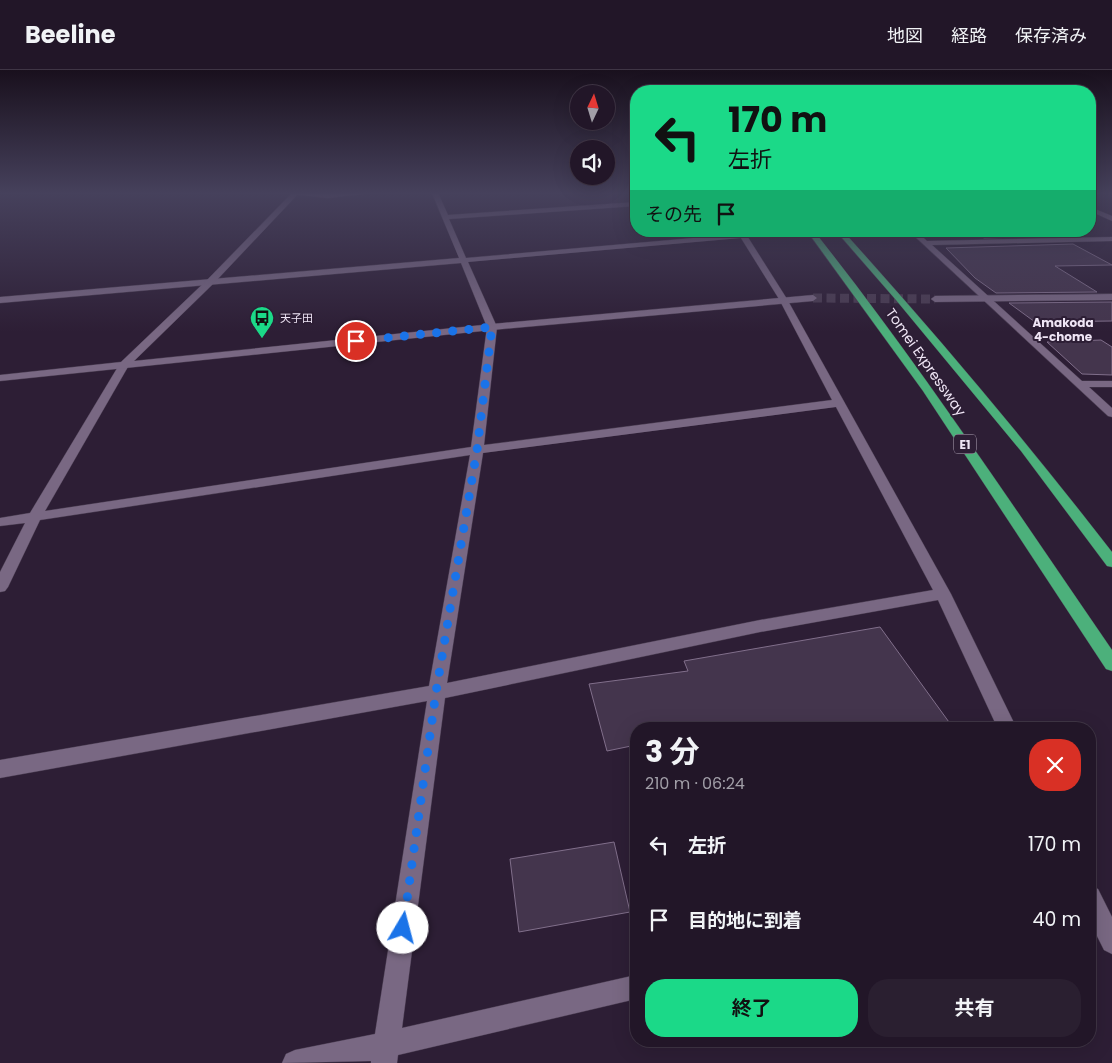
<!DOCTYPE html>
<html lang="ja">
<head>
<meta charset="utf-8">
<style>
  :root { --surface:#221628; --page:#2a1f30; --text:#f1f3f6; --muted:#a29fa8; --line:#3f3545; --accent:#1bd988 }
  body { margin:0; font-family:Poppins,"Noto Sans JP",sans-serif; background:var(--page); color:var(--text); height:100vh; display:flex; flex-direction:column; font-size:19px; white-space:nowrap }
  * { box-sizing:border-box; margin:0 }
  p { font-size:16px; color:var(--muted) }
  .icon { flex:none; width:28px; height:28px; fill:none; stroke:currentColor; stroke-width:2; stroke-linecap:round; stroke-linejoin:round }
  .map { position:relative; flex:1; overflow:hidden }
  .sheet { position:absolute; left:630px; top:652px; width:466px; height:325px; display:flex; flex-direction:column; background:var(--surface); border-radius:20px; box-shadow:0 5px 20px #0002,0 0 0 1px var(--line) }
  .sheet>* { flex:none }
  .top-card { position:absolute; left:630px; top:15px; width:466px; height:152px; border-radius:20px; box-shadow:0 5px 20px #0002,0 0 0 1px var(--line); background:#1bd988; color:#111; overflow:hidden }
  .needle { width:32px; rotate:4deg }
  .buttons { position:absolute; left:570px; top:15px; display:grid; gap:10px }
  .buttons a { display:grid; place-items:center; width:45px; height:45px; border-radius:50%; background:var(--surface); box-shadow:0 5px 20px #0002,0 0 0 1px var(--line); font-size:25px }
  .pin { position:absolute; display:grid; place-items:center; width:42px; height:42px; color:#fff; margin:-21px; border:2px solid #fff; border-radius:50%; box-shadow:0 1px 5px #0007 }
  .me { position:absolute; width:55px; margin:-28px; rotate:8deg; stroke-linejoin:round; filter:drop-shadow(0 0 4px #0008) }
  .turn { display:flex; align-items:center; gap:18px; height:105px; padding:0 15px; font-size:22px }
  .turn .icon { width:65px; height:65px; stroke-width:2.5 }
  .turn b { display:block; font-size:35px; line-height:42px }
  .then { display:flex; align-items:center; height:48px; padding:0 15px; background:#0003; gap:10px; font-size:19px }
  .round { display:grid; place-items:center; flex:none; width:52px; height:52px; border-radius:20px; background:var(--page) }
  .summary { display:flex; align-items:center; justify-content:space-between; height:85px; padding:0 15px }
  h1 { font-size:30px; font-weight:700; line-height:38px }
  .action { display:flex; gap:10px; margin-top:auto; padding:10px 15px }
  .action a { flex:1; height:58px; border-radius:20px; background:var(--accent); color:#111; font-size:20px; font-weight:700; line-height:58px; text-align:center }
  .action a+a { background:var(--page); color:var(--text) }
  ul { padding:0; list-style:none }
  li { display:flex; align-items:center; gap:15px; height:75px; padding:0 15px }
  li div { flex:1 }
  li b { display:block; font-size:19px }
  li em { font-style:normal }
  header { display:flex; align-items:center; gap:30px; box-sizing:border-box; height:70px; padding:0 25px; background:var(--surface); border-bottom:1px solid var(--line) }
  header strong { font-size:24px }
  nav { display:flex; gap:28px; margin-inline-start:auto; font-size:18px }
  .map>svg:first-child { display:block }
  .building { fill:#44354d; stroke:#816f8b }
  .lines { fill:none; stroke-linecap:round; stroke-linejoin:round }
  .secondary-tunnel { stroke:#4a3c52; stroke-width:9; stroke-dasharray:9 4.5; stroke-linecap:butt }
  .street-casing { stroke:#493c50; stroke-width:1 }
  .secondary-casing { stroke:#493c50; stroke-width:1 }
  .highway-casing { stroke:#493c50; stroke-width:1 }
  .street { fill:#796883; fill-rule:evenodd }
  .secondary { fill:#796883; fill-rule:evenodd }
  .highway { fill:#4cb07b; fill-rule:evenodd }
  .route { stroke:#1a73e8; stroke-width:9; stroke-dasharray:0 16.2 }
  .labels { text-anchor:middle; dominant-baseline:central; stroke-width:4; stroke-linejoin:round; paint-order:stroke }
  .far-poi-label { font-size:11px; fill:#efe5f5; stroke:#2d1e35; text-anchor:start }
  .far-neighbourhood-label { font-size:12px; font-weight:bold; fill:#efe5f5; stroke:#2d1e35 }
  .shield { fill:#2d1e35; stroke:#b5a9bb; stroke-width:1 }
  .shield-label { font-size:12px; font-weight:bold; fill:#efe5f5 }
  .street-label { font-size:14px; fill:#efe5f5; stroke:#2d1e35 }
</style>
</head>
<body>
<header>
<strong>Beeline</strong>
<nav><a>地図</a><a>経路</a><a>保存済み</a></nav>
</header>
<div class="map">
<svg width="1112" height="993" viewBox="0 0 1112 993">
  <rect width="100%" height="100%" fill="#2d1e35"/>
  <g class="building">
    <polygon points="973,161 1051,161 1060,166 984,168"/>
    <polygon points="1073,174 1112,195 1055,196 1097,222 996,223 975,208 946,178"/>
    <polygon points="1112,232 1112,251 1035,252 1009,233"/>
    <polygon points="1101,270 1112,277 1112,305 1082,304 1047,272"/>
    <polygon points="880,557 954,659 636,659 636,675 607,681 589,614 688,601 684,591"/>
    <polygon points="614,772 630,842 519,862 510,789"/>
  </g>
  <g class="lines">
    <polyline class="secondary-tunnel" points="813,228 935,229"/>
    <g class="street-casing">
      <g id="street">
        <polygon points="279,123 372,123 328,128"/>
        <path d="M432 123H438L448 145 636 132V136L449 149 466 188 739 164 737 161H744L787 229 951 524 1017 659H998L938 530 760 562 445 628 402 958 636 905V929L398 985 397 993H371V991L282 993 286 984 295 980 375 964 427 631 0 708V690L429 616 470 385 40 450 8 517 5 521 0 522V502L25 453 0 456V448L30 443 119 295 124 292 129 295 45 441 471 377 487 257 461 193 0 233V227L459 188ZM741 168 779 229 832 330 484 375 497 257 468 192ZM836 337 933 520 760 550 447 613 483 383Z"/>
        <polygon points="1090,137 1112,146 1112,151 1090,141"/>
        <polygon points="909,161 916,161 927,171 1112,167 1112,171 932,175 1082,311 1112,311 1112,317 1089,317 1112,338 1112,347 1108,346"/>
        <polygon points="1090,816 1098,819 1112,847 1112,884 1104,880 1090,852"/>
      </g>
    </g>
    <g class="secondary-casing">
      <g id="secondary">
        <polygon points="292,123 299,123 214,213 134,291 492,254 813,225 817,228 813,231 492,260 0,311 0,305 121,292 208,209"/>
        <polygon points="1112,224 1112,230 935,232 931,229 935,226"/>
      </g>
    </g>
    <g class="highway-casing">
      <g id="highway">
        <path d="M807 161H814C921 296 1015 439 1112 580V601L1106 599 923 321Z"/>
        <path d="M836 161H843C937 265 1026 371 1112 482V497L1107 496 1021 381 896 230Z"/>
      </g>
    </g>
    <use href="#street" class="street"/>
    <use href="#secondary" class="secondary"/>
    <use href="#highway" class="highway"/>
  </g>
  <linearGradient id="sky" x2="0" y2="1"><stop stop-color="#19101d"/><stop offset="0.47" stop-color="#46415c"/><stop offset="1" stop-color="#46415c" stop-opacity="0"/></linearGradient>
  <rect width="1112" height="262" fill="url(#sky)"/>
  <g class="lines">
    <polyline class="route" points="356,271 492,257 477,380 436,622 403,858"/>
  </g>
  <defs>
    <g id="bus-pin" transform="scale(1.25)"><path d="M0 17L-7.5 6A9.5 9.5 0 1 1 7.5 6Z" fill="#1bd988" stroke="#2d1e35"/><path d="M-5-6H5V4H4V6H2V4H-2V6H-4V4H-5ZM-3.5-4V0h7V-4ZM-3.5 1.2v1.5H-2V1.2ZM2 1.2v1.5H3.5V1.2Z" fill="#111"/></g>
  </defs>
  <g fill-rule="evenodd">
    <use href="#bus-pin" x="262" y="248"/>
  </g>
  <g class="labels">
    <g class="far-poi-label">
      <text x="280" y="248">天子田</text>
    </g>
    <g class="far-neighbourhood-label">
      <text x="1063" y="252">Amakoda<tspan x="1063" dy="14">4-chome</tspan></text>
    </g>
    <rect class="shield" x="954" y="364.5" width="22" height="19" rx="4"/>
    <g class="shield-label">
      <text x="965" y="374">E1</text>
    </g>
    <g class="street-label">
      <text transform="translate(926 292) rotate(55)">Tomei Expressway</text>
    </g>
  </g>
</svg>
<div class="buttons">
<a><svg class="needle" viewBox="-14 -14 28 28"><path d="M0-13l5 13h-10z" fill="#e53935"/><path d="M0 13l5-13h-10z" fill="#a29fa8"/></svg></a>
<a><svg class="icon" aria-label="sound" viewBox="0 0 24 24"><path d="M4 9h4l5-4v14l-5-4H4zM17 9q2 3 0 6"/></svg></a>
</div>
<div class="pin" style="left:356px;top:271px;background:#d93025"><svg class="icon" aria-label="arrive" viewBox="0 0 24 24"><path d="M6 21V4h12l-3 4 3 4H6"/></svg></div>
<svg class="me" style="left:403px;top:858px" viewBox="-20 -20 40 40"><circle r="19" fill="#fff"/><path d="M0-13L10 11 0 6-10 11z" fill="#1a73e8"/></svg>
<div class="top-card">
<div class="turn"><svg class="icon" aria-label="left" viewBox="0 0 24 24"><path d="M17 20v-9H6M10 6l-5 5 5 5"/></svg><div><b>170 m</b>左折</div></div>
<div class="then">その先<svg class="icon" aria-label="arrive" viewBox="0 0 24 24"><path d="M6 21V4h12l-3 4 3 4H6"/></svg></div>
</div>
<section class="sheet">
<div class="summary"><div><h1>3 分</h1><p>210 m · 06:24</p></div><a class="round" style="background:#d93025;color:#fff"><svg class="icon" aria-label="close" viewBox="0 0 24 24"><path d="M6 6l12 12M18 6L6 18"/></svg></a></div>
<ul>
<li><svg class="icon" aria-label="left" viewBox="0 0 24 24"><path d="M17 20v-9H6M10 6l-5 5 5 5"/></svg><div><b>左折</b></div><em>170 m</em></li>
<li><svg class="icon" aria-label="arrive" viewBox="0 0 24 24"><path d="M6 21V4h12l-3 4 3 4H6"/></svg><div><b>目的地に到着</b></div><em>40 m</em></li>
</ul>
<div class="action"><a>終了</a><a>共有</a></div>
</section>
</div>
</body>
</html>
